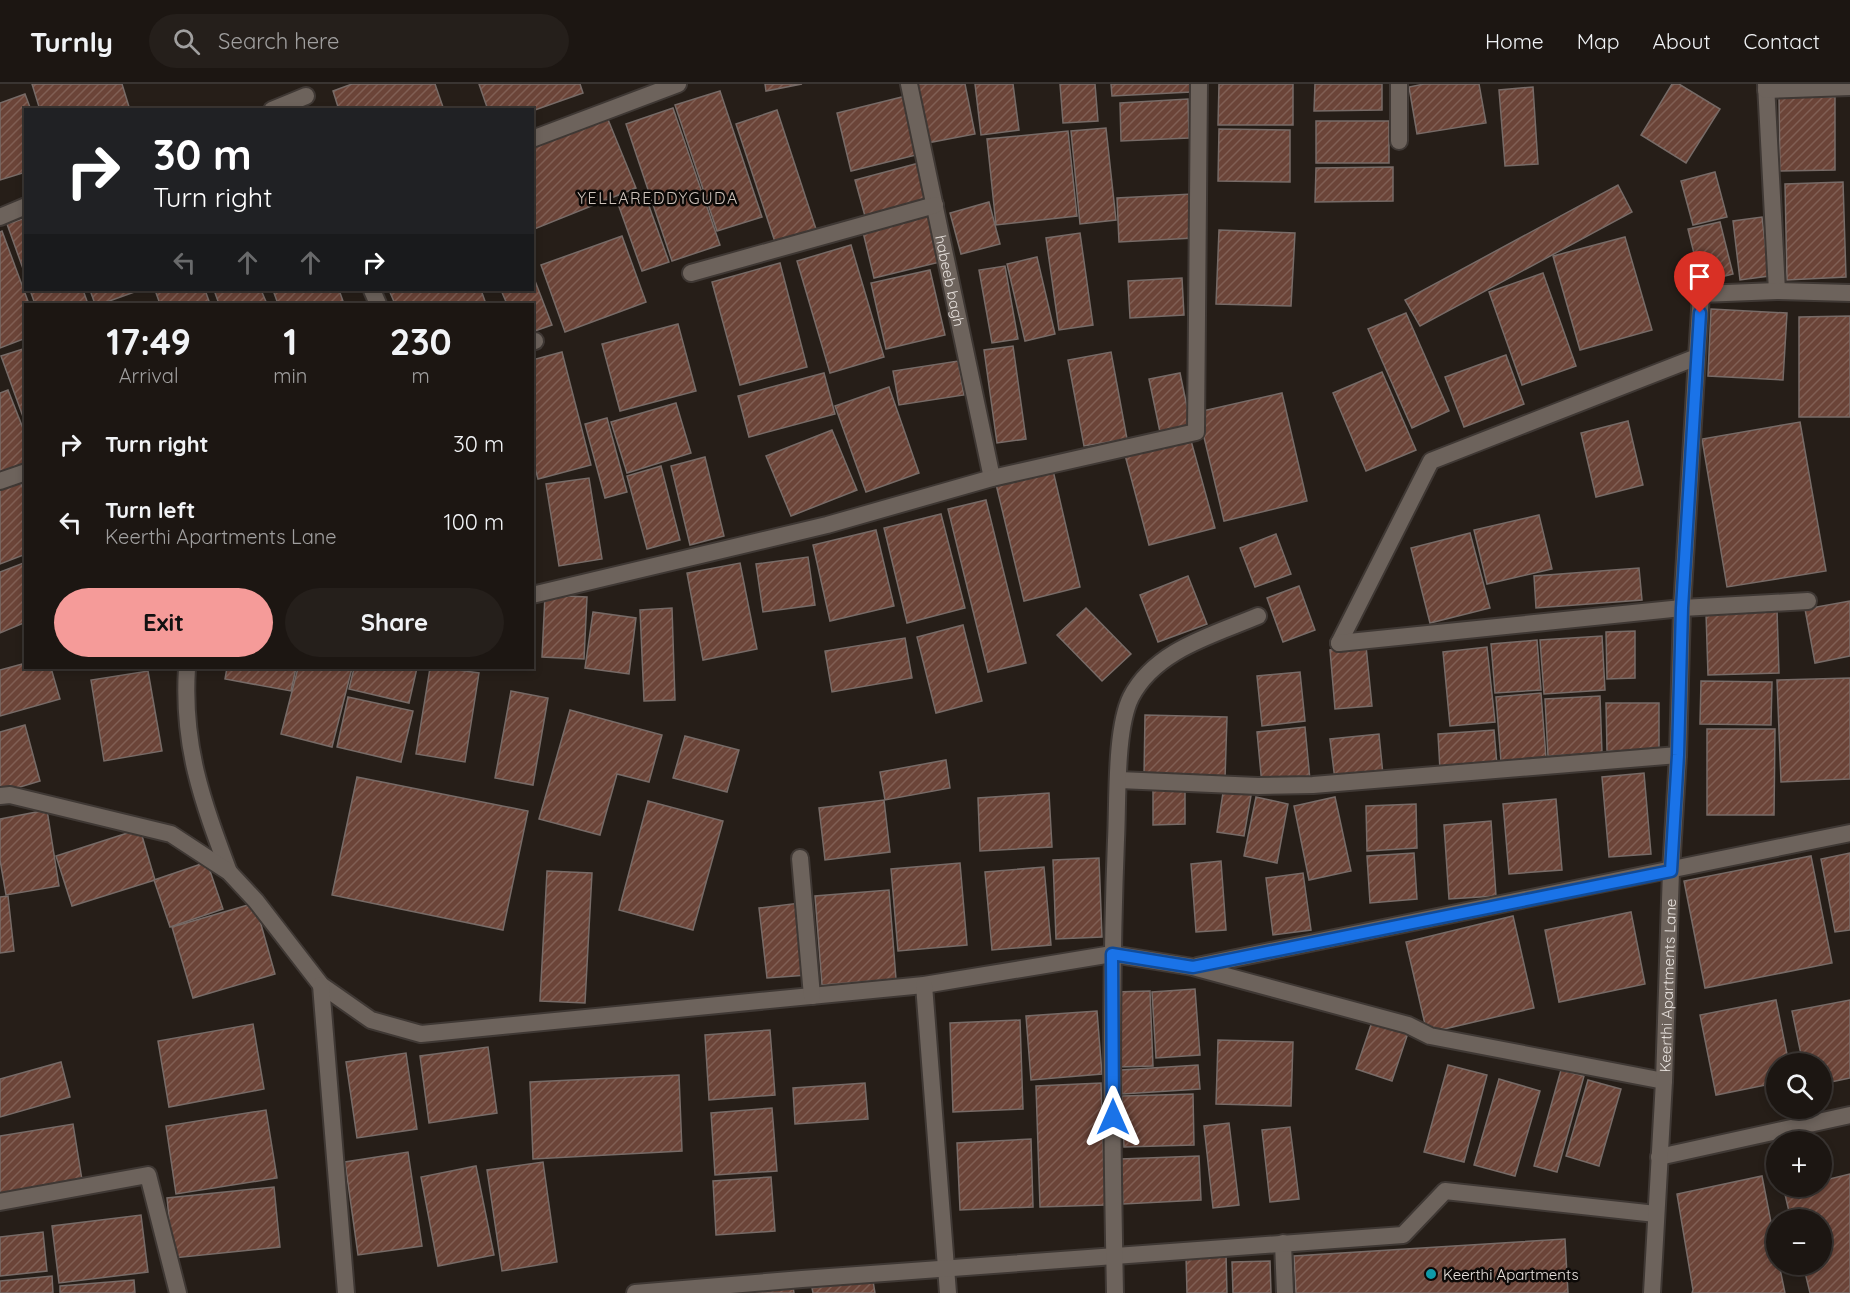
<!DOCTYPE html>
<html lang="en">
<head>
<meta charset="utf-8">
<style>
  :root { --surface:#1c1612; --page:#251f1b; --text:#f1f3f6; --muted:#a09f9f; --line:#3a3532; --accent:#f59b99 }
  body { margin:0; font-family:Quicksand,sans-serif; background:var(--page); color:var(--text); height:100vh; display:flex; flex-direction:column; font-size:22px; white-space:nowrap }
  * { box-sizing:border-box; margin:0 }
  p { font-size:20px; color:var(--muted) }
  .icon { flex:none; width:33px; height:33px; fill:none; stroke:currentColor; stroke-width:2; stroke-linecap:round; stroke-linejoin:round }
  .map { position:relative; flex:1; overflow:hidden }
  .drawer { position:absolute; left:24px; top:219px; width:510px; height:366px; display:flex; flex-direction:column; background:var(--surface); border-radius:0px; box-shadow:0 3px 9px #0003,0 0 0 2px var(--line) }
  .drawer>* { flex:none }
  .guide { position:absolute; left:24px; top:24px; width:510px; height:183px; border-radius:0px; box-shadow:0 3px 9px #0003,0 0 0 2px var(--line); background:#202124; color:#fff; overflow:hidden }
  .tools { position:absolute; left:1766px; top:969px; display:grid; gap:12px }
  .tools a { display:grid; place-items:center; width:66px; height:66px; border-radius:50%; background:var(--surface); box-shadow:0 3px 9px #0003,0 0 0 2px var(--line); font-size:30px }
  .pin { position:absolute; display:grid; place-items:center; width:51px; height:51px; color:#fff; margin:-62px -26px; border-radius:50% 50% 50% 0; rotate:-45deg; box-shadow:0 0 6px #0007 }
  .pin .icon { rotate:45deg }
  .me { position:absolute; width:66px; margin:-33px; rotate:0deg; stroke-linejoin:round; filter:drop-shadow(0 0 4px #0008) }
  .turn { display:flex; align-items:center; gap:21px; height:126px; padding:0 30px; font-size:27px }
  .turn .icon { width:78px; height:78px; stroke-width:2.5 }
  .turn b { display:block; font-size:42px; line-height:51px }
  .lanes { display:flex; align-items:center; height:57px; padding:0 30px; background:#0003; justify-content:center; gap:30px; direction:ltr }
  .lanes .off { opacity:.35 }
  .eta { display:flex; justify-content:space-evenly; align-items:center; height:102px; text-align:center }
  .eta b { font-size:36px; font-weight:700; line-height:42px }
  .action { display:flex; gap:12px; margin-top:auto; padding:12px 30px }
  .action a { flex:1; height:69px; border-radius:36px; background:var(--accent); color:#111; font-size:24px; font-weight:700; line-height:69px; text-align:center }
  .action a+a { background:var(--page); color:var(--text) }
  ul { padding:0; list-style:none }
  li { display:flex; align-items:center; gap:18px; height:78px; padding:0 30px }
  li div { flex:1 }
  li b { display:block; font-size:22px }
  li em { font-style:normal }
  header { display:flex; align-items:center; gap:36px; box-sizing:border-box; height:84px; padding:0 30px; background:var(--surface); border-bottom:2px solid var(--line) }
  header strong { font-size:28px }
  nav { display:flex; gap:33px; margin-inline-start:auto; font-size:21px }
  .search { width:420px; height:54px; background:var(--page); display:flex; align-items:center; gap:15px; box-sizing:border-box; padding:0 21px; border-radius:33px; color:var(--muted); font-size:22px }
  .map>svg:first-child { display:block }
  .building { fill:url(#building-hatch); stroke:#776b67; stroke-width:1.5 }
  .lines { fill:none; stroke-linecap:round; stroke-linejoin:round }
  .minor-casing { stroke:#3f3834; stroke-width:20 }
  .minor { stroke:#6d635c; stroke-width:16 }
  .route-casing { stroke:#114b97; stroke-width:15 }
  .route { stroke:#1a73e8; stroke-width:10 }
  .culture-dot { fill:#0f9aa8; stroke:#0c0907; stroke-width:2 }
  .labels { text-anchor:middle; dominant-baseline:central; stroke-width:5; stroke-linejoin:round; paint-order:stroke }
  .street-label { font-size:15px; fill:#e8e2de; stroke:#0c0907 }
  .poi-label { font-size:15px; fill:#e8e2de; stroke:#0c0907; text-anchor:start }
  .neighbourhood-label { font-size:16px; letter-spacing:1.5px; fill:#cec3bb; stroke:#0c0907 }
</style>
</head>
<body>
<header>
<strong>Turnly</strong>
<div class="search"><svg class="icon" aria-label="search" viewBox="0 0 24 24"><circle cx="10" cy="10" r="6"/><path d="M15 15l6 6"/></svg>Search here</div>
<nav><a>Home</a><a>Map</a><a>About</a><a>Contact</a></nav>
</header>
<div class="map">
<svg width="1850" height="1209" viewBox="0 0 1850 1209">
  <defs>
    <pattern id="building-hatch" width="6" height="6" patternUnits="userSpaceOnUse" patternTransform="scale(1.5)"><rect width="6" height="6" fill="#6b4438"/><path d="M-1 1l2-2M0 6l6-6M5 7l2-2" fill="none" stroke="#805f54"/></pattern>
  </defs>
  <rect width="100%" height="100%" fill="#261e18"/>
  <g class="building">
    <polygon points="32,0 122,0 130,26 40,26"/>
    <polygon points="352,0 435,0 444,26 339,26 333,7"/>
    <polygon points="479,0 580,0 583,9 532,27 488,26"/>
    <polygon points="765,0 802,0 766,7"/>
    <polygon points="916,0 965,0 975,50 927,59"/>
    <polygon points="975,0 1013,0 1019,46 981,51"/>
    <polygon points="1060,0 1095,0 1098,37 1063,39"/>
    <polygon points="1111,0 1190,0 1191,8 1112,12"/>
    <polygon points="1219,0 1293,0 1293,41 1218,41"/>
    <polygon points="1315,0 1382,0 1382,26 1314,27"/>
    <polygon points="1424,0 1479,0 1486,39 1417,50 1409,3"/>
    <polygon points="1672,0 1679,0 1720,25 1686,79 1641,51"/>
    <polygon points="1533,3 1538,80 1505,82 1499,6"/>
    <polygon points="720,7 762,133 717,147 675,21"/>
    <polygon points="25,10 31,26 26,26 26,88 0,96 0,19"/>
    <polygon points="906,12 920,70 851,87 837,29"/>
    <polygon points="1779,13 1835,13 1835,86 1780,87"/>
    <polygon points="1188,15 1189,54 1121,57 1120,19"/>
    <polygon points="673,24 720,161 672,177 626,40"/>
    <polygon points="777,26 816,145 775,158 736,40"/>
    <polygon points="607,33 636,104 532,146 532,64"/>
    <rect x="1316" y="37" width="73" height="42"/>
    <polygon points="1106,44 1116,136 1080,140 1071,47"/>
    <polygon points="1219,45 1290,46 1290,98 1218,97"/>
    <polygon points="1068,47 1077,132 996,141 987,55"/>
    <polygon points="919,79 929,115 865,132 855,96"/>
    <polygon points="1393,83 1393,117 1315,118 1316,84"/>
    <polygon points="1715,88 1727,133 1693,141 1681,97"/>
    <polygon points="1843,98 1846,193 1787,196 1785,100"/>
    <polygon points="1618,101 1632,128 1420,242 1405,216"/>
    <polygon points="644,108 669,178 642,187 617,117"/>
    <polygon points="1192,110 1194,154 1119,158 1117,114"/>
    <polygon points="989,118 1000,160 961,170 950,129"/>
    <polygon points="929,131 940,178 874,194 863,148"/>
    <polygon points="1762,133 1769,192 1740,196 1733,137"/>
    <polygon points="26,134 26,193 7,140"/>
    <polygon points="1720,138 1733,190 1701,198 1688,145"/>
    <polygon points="1219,146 1295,149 1291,222 1216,220"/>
    <polygon points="2,147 29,220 26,220 26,254 0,264 0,148"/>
    <polygon points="1080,149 1093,241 1059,246 1046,154"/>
    <polygon points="622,152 646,218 565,248 541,181"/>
    <polygon points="1625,153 1652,246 1580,266 1553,172"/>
    <polygon points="851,161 884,273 830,289 797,177"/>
    <polygon points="1037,173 1055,250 1025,257 1007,180"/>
    <polygon points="780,179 807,283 740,301 712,198"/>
    <polygon points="1005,182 1018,255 992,259 979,186"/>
    <polygon points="930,186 945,251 886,265 871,199"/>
    <polygon points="532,189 552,241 532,248 532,220 507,220 501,206 532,206"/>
    <polygon points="1543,189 1576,282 1522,301 1489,208"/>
    <polygon points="1182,194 1184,231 1130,234 1128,197"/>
    <polygon points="30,206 83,206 88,220 35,220"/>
    <polygon points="90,206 140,206 101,220 95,220"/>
    <polygon points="155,206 205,206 210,220 160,220"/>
    <polygon points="214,206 261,206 267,220 219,220"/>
    <polygon points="273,206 339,206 344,220 278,220"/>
    <polygon points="389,206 481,206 486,220 395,220"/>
    <polygon points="1711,225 1787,229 1783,296 1708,292"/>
    <polygon points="1406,229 1449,327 1412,344 1368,245"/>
    <polygon points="1850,232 1850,333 1799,333 1799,233"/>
    <polygon points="678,240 696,307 620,327 602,260"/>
    <polygon points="1013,262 1026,355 997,359 984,266"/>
    <polygon points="26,264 26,341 1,272"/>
    <polygon points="562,268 591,381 538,395 532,373 532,276"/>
    <polygon points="1111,268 1127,355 1084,362 1068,276"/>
    <polygon points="1506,271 1524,320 1464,343 1445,293"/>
    <polygon points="958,277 964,311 899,321 893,287"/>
    <polygon points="1382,288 1416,366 1366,387 1333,309"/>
    <polygon points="824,289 835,330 749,353 738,312"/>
    <polygon points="1180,289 1191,342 1160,348 1149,295"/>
    <polygon points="889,303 919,389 866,408 835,322"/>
    <polygon points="8,306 26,352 26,379 0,389 0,309"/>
    <polygon points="1282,309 1307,417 1224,437 1198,328"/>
    <polygon points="676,319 691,369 627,389 611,338"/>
    <polygon points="607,334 627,408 605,414 585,340"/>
    <polygon points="1628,337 1643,401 1596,413 1581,349"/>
    <polygon points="1800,338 1826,487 1727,503 1702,355"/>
    <polygon points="832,346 857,406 791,432 766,372"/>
    <polygon points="1190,353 1215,444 1149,461 1125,371"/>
    <polygon points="705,373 724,452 690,461 671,382"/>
    <polygon points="661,382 680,456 647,465 627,392"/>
    <polygon points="1052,382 1080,503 1024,517 995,396"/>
    <polygon points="589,394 602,475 559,482 546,400"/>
    <polygon points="19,395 26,412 26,470 0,480 0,402"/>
    <polygon points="986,416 1026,579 988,588 948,425"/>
    <polygon points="941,430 965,524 907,539 884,444"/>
    <polygon points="1539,431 1552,485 1487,500 1474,446"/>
    <polygon points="876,446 894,522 830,537 813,461"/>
    <polygon points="1470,449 1490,524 1430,539 1411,464"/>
    <polygon points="1276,450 1291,490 1255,503 1240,464"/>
    <polygon points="808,473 815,521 763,528 756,480"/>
    <polygon points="26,478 26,538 0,549 0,488"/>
    <polygon points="740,479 757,565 703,576 687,489"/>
    <polygon points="1639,484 1642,516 1536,524 1534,492"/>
    <polygon points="1188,492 1207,540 1158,558 1140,511"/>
    <polygon points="1299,502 1315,546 1283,558 1267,514"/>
    <polygon points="545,511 587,513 584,575 542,573"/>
    <polygon points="1850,517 1850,572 1815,579 1805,525"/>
    <polygon points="672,524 675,616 644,617 640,526"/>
    <polygon points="1086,524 1131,570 1102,597 1057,551"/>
    <polygon points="1777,526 1779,589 1708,591 1706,529"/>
    <polygon points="593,528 636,534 629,590 585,584"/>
    <polygon points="963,541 982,617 936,629 917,553"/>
    <polygon points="1635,547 1635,594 1607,595 1606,548"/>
    <polygon points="1602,552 1605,606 1544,610 1540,556"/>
    <polygon points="905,554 912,594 832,608 825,567"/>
    <polygon points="1537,556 1541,606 1495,609 1491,560"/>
    <polygon points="1366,562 1372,622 1335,625 1330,566"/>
    <polygon points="1487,563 1495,638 1450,642 1443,568"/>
    <polygon points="26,579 26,584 51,584 60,615 0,632 0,586"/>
    <polygon points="227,584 296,584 291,607 225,595"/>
    <polygon points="298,584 352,584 332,663 281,650"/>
    <polygon points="354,584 417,584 409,619 349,605"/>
    <polygon points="430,584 443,584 479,589 465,678 416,670"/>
    <polygon points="148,587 162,667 104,677 91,596"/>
    <polygon points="1300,588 1305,637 1262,642 1257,592"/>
    <polygon points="1850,594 1850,695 1781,698 1777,596"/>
    <polygon points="1701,597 1772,598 1771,641 1700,640"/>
    <polygon points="511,607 548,614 533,701 495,694"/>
    <polygon points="1541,609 1546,674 1501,678 1496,613"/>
    <polygon points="1600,612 1602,669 1548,672 1545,615"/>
    <polygon points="348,613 413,627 401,678 337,663"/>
    <polygon points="1606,619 1659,619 1659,667 1607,667"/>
    <polygon points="570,626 662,651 649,698 617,690 600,751 539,735"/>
    <polygon points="1145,631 1227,633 1225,695 1144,693"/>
    <polygon points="25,641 40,697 0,709 0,648"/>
    <polygon points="1305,643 1310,696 1262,701 1257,648"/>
    <polygon points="1707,645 1775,645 1774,731 1707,731"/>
    <polygon points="1494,646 1497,681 1440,686 1438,650"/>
    <polygon points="1379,650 1383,691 1335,696 1330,655"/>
    <polygon points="685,652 739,666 727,708 673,694"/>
    <polygon points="946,676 950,704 885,716 880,688"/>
    <polygon points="1644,689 1651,770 1609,773 1602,693"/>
    <polygon points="357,693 528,727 503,846 332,811"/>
    <polygon points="1153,700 1185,700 1185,740 1153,741"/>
    <polygon points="1224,702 1252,706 1244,752 1217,748"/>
    <polygon points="1049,709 1052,763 980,767 978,714"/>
    <polygon points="1256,713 1288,720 1277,779 1244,772"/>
    <polygon points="1335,713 1351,787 1309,796 1294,722"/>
    <polygon points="1556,715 1562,786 1509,790 1503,720"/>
    <polygon points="884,716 890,768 825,776 819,724"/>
    <polygon points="648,717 723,737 693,846 619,826"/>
    <polygon points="1416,720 1417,764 1367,767 1366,722"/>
    <polygon points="47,726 59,802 6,811 0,776 0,735"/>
    <polygon points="1491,737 1496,812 1449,815 1444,741"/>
    <polygon points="140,745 155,796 72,822 56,772"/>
    <polygon points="1414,769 1417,815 1370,819 1367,772"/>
    <polygon points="1850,769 1850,846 1835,848 1821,775"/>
    <polygon points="1811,772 1832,879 1705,904 1684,797"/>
    <polygon points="1099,774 1102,853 1056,855 1053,776"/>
    <polygon points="1221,777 1226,846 1196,848 1191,780"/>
    <polygon points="207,778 223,825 170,843 154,796"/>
    <polygon points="960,779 967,861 898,867 891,785"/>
    <polygon points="1044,783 1051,861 992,866 985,788"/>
    <polygon points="547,787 592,789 585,919 540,917"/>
    <polygon points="1303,789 1311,846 1273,851 1266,794"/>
    <polygon points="889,806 896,895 822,901 815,812"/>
    <polygon points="8,812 14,867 0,869 0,813"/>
    <polygon points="255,819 275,890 193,914 172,843"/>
    <polygon points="800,819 808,891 767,894 759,824"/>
    <polygon points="1631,828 1645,900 1559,918 1545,846"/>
    <polygon points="1513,832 1534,924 1427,949 1406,858"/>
    <polygon points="1195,905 1200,971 1156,974 1152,908"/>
    <polygon points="1150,907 1153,982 1116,983 1113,908"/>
    <polygon points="1776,916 1789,980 1776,980 1776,999 1716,1011 1700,931"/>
    <polygon points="1850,916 1850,994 1821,1000 1821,980 1803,980 1792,927"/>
    <polygon points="1097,927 1102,990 1031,996 1026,932"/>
    <polygon points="1373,935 1409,946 1392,997 1356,985"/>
    <polygon points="1020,936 1023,1025 953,1028 950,939"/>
    <polygon points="253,940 264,1005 169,1023 158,957"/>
    <polygon points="770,946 775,1011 709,1016 705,951"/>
    <polygon points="1218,956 1293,958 1291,1022 1216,1020"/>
    <polygon points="488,963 497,1029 429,1039 420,972"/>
    <polygon points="406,969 417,1045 357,1054 346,978"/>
    <polygon points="61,978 70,1013 0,1033 0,995"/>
    <polygon points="1198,981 1200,1005 1122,1010 1121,986"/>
    <polygon points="1448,981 1487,991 1464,1078 1424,1068"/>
    <polygon points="1561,986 1584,992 1557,1088 1534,1082"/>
    <polygon points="679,991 682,1067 533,1075 530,998"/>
    <polygon points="1499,995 1540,1007 1515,1092 1474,1081"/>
    <polygon points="1588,996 1621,1005 1599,1082 1566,1072"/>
    <polygon points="865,999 868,1035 795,1040 793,1004"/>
    <polygon points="1101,999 1105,1121 1040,1123 1036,1002"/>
    <polygon points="1193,1010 1194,1061 1124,1063 1122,1012"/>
    <polygon points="772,1024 777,1087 715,1091 711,1029"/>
    <polygon points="266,1026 277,1094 176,1110 166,1042"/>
    <polygon points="1229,1039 1239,1121 1213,1124 1204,1042"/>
    <polygon points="73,1040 82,1096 0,1110 0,1052"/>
    <polygon points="1290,1043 1299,1115 1270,1118 1262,1046"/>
    <polygon points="1031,1055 1033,1123 960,1126 957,1059"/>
    <polygon points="408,1068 422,1162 358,1171 345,1078"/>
    <polygon points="1199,1072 1201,1116 1123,1120 1121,1075"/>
    <polygon points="543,1078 557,1178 502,1187 487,1086"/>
    <polygon points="476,1082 494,1171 438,1182 421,1093"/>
    <polygon points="1850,1090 1850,1209 1810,1209 1803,1180 1821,1180 1821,1136 1791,1136 1784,1106 1799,1102 1821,1102 1821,1097"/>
    <polygon points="1762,1092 1776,1164 1776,1180 1779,1180 1785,1209 1692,1209 1693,1206 1677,1110"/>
    <polygon points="771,1093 775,1147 716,1151 713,1097"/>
    <polygon points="274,1103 280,1163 173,1174 167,1114"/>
    <polygon points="141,1131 148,1188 59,1199 52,1142"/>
    <polygon points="43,1148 47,1187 0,1192 0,1153"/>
    <polygon points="1565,1155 1568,1209 1296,1209 1294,1172"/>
    <polygon points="1226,1170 1227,1209 1187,1209 1186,1172"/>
    <polygon points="1270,1177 1271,1209 1233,1209 1232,1178"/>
    <polygon points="52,1192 53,1209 0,1209 0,1197"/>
    <polygon points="134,1196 135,1209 60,1209 60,1202"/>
    <polygon points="873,1197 875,1209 813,1209 812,1204"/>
    <polygon points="793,1203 794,1209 731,1209"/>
  </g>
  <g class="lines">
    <g class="minor-casing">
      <g id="minor">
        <path id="s1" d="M909 0 992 394"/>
        <polyline points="1399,0 1399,57"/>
        <polyline points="1766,0 1777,207"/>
        <polyline points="1766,6 1850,3"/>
        <polyline points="272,26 306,12"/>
        <polyline points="532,55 678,0"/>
        <polyline points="0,133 26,122"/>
        <polyline points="691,189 935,121"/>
        <polyline points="372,206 378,220"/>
        <polyline points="532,258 535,257"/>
        <polyline points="0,397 26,388"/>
        <polyline points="532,511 827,441 992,394 1196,348 1199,0"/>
        <polyline points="1339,559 1431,377 1697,273 1701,210 1777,207 1850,209"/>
        <polyline points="1339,559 1682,524 1808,517"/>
        <path d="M187 584C182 662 202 716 229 788"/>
        <polyline points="1119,696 1258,702 1313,701 1678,671"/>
        <polyline points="0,712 10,711 171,750 229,788 256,817 321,901 371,936 421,950 924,901 1112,870 1193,883 1408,941 1430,952 1664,997"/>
        <polyline points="800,774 812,912"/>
        <polyline points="1197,882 1850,749"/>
        <polyline points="321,901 346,1209"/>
        <polyline points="924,901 948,1209"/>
        <polyline points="1659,1073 1850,1031"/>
        <polyline points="0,1118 148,1091 178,1209"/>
        <polyline points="1283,1159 1285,1209"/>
        <polyline points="635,1209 802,1195 1403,1151 1445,1107 1656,1130"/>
        <path d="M1115 1209C1112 1058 1110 907 1116 756 1118 718 1115 645 1131 613 1155 566 1213 551 1258 532"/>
        <path id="s2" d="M1652 1209 1664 997 1671 787 1678 671 1682 524 1697 273"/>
      </g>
    </g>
    <use href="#minor" class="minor"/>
  </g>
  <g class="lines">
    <g class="route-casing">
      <polyline id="route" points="1113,1033 1112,870 1193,883 1671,787 1678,671 1682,524 1700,229"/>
    </g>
    <use href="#route" class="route"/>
  </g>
  <circle class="culture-dot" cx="1431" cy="1190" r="6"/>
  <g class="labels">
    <g class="street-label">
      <text stroke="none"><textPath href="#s1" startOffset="201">habeeb bagh</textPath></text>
      <text stroke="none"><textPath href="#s2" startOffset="308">Keerthi Apartments Lane</textPath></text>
    </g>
    <g class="poi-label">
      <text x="1443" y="1190">Keerthi Apartments</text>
    </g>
    <g class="neighbourhood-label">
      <text x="658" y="114">YELLAREDDYGUDA</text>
    </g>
  </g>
</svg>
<div class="tools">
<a><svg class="icon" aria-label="search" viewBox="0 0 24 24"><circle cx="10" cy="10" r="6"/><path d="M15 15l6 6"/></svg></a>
<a>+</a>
<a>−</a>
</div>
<div class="pin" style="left:1700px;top:229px;background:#d93025"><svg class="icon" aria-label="arrive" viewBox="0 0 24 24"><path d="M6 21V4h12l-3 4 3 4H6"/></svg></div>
<svg class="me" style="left:1113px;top:1033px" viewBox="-20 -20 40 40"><path d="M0-17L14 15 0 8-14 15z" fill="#1a73e8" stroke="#fff" stroke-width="4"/></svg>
<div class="guide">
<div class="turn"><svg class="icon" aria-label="right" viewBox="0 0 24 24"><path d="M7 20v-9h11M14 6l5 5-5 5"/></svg><div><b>30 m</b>Turn right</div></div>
<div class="lanes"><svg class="icon off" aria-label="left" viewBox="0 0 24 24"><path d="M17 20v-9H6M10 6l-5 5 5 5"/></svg><svg class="icon off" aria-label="ahead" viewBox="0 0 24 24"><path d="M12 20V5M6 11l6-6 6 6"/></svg><svg class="icon off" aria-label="ahead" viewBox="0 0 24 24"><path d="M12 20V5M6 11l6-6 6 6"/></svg><svg class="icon" aria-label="right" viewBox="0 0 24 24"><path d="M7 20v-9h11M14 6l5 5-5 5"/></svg></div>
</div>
<section class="drawer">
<div class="eta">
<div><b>17:49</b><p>Arrival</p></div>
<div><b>1</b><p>min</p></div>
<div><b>230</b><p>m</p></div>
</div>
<ul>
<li><svg class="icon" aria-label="right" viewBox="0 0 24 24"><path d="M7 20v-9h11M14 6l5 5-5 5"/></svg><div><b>Turn right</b></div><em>30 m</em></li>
<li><svg class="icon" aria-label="left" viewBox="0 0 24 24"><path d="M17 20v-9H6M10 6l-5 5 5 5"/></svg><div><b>Turn left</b><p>Keerthi Apartments Lane</p></div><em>100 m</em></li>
</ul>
<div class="action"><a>Exit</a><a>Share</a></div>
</section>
</div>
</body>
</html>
